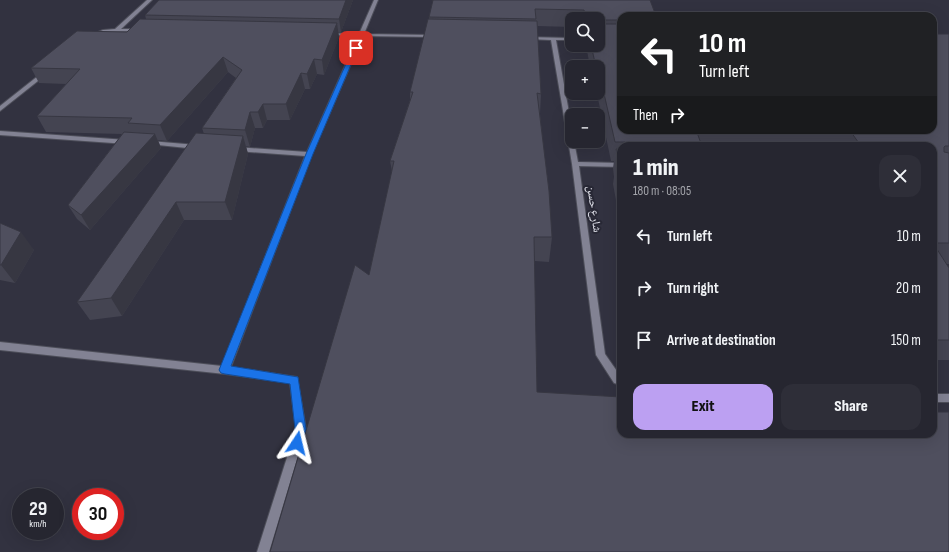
<!DOCTYPE html>
<html lang="en">
<head>
<meta charset="utf-8">
<style>
  :root { --surface:#262630; --page:#2e2e38; --text:#f1f3f6; --muted:#a4a5ab; --line:#42434c; --accent:#bca0f2 }
  body { margin:0; font-family:"Sofia Sans Condensed","Noto Naskh Arabic",sans-serif; background:var(--page); color:var(--text); height:100vh; display:flex; flex-direction:column; font-size:15px; white-space:nowrap }
  * { box-sizing:border-box; margin:0 }
  p { font-size:13px; color:var(--muted) }
  .icon { flex:none; width:22px; height:22px; fill:none; stroke:currentColor; stroke-width:2; stroke-linecap:round; stroke-linejoin:round }
  .map { position:relative; flex:1; overflow:hidden }
  .sheet { position:absolute; left:617px; top:142px; width:320px; height:296px; display:flex; flex-direction:column; background:var(--surface); border-radius:12px; box-shadow:0 4px 16px #0002,0 0 0 1px var(--line) }
  .sheet>* { flex:none }
  .hud { position:absolute; left:617px; top:12px; width:320px; height:122px; border-radius:12px; box-shadow:0 4px 16px #0002,0 0 0 1px var(--line); background:#202124; color:#fff; overflow:hidden }
  .buttons { position:absolute; left:565px; top:12px; display:grid; gap:8px }
  .buttons a { display:grid; place-items:center; width:40px; height:40px; border-radius:8px; background:var(--surface); box-shadow:0 4px 16px #0002,0 0 0 1px var(--line); font-size:20px }
  .speed { position:absolute; left:12px; top:488px; display:flex; gap:8px; font-size:20px; font-weight:700; text-align:center }
  .speed>* { display:grid; place-content:center; width:52px; height:52px; border-radius:50%; background:var(--surface); box-shadow:0 4px 16px #0002,0 0 0 1px var(--line); line-height:1 }
  .speed small { font-size:10px; font-weight:400 }
  .speed .limit { border:6px solid #d22; background:#fff; color:#111 }
  .pin { position:absolute; display:grid; place-items:center; width:34px; height:34px; color:#fff; margin:-17px; border-radius:8px; box-shadow:0 2px 6px #0006 }
  .me { position:absolute; width:44px; margin:-22px; rotate:10deg; stroke-linejoin:round; filter:drop-shadow(0 0 3px #0008) }
  .turn { display:flex; align-items:center; gap:14px; height:84px; padding:0 16px; font-size:18px }
  .turn .icon { width:52px; height:52px; stroke-width:2.5 }
  .turn b { display:block; font-size:28px; line-height:34px }
  .then { display:flex; align-items:center; height:38px; padding:0 16px; background:#0003; gap:8px; font-size:15px }
  .round { display:grid; place-items:center; flex:none; width:42px; height:42px; border-radius:12px; background:var(--page) }
  .headline { display:flex; align-items:center; justify-content:space-between; height:68px; padding:0 16px }
  h1 { font-size:24px; font-weight:800; line-height:30px }
  .action { display:flex; gap:8px; margin-top:auto; padding:8px 16px }
  .action a { flex:1; height:46px; border-radius:12px; background:var(--accent); color:#111; font-size:16px; font-weight:800; line-height:46px; text-align:center }
  .action a+a { background:var(--page); color:var(--text) }
  ul { padding:0; list-style:none }
  li { display:flex; align-items:center; gap:12px; height:52px; padding:0 16px }
  li div { flex:1 }
  li b { display:block; font-size:15px }
  li em { font-style:normal }
  .map>svg:first-child { display:block }
  .lines { fill:none; stroke-linecap:round; stroke-linejoin:round }
  .lane-casing { stroke:#4d4e59; stroke-width:2 }
  .street-casing { stroke:#4d4e59; stroke-width:2 }
  .lane { fill:#828293; fill-rule:evenodd }
  .street { fill:#828293; fill-rule:evenodd }
  .wall { fill:#444451 }
  .shaded-wall { fill:#373742 }
  .building { fill:#4f4f5e; stroke:#373742 }
  .route { fill:#1a73e8; stroke:#114b97 }
  .labels { text-anchor:middle; dominant-baseline:central; stroke-width:4; stroke-linejoin:round; paint-order:stroke }
  .street-label { font-size:12px; fill:#e1e2eb; stroke:#282835 }
</style>
</head>
<body>
<div class="map">
<svg width="949" height="552" viewBox="0 0 949 552">
  <rect width="100%" height="100%" fill="#323240"/>
  <g class="lines">
    <g class="lane-casing">
      <g id="lane">
        <polygon points="147,0 152,0 121,29 141,29 141,31 104,32 93,36 91,35 103,30 115,29"/>
        <polygon points="326,33 361,34 363,35 361,36 328,35 326,34"/>
        <polygon points="43,72 48,73 0,111 0,106"/>
      </g>
    </g>
    <g class="street-casing">
      <g id="street">
        <polygon points="374,0 378,0 364,34 433,35 435,36 433,37 363,36 312,154 231,367 297,377 306,429 269,552 257,552 296,429 290,383 225,374 0,350 0,342 222,366 305,156 236,151 233,149 236,147 307,152"/>
        <polygon points="525,37 572,38 572,40 556,40 572,129 572,141 574,141 578,162 621,163 621,167 579,166 605,354 621,377 621,385 614,383 596,355 572,164 551,40 527,39 525,38"/>
        <polygon points="0,131 127,140 130,142 127,144 0,135"/>
        <polygon points="150,141 197,145 200,147 197,149 148,144 147,143"/>
        <rect x="933" y="394" width="16" height="8"/>
      </g>
    </g>
    <use href="#lane" class="lane"/>
    <use href="#street" class="street"/>
  </g>
  <g class="wall">
    <polygon points="159,0 353,0 341,32 338,32 339,37 324,75 317,74 310,89 305,89 290,120 267,120 263,128 255,128 250,147 246,146 248,154 232,220 184,220 122,316 90,320 77,302 204,134 202,128 236,78 228,72 167,141 158,140 161,148 90,230 77,219 68,205 122,134 46,132 37,116 66,84 39,83 31,68 127,32 146,19 145,15"/>
    <polygon points="650,0 621,16 621,130 933,130 949,34 949,264 946,264 949,268 949,360 933,360 933,146 621,146 621,255 617,234 620,222 613,184 614,177 613,168 614,161 611,161 597,94 595,94 595,93 598,93 598,67 590,67 586,45 598,45 598,19 572,19 572,27 537,26 541,94 540,114 552,237 549,262 535,261 270,552 369,275 392,171 390,161 410,100 410,92 429,19 429,17"/>
    <polygon points="0,223 34,250 15,283 0,280"/>
  </g>
  <g class="shaded-wall">
    <polygon points="346,0 353,0 341,32 339,19"/>
    <polygon points="337,23 339,37 324,75 322,60"/>
    <polygon points="223,57 228,72 167,141 160,125"/>
    <polygon points="314,59 317,74 310,89 307,74"/>
    <polygon points="301,73 305,89 290,120 286,104"/>
    <polygon points="263,104 267,120 263,128 258,112"/>
    <polygon points="250,112 255,128 250,147 245,130"/>
    <polygon points="155,134 161,148 90,230 81,215"/>
    <polygon points="243,136 248,154 232,220 225,202"/>
    <polygon points="176,202 184,220 122,316 111,298"/>
    <polygon points="21,232 34,250 15,283 1,265"/>
  </g>
  <g class="building">
    <polygon points="159,0 346,0 339,19 145,15"/>
    <polygon points="433,0 650,0 656,16 621,16 621,20 600,20 599,24 621,24 621,130 696,130 702,146 626,146 626,144 625,142 615,142 600,76 598,76 598,67 596,67 591,45 598,45 598,19 586,19 584,10 535,9 536,19 429,17"/>
    <polygon points="140,19 337,23 322,60 314,59 307,74 301,73 286,104 263,104 258,112 250,112 245,130 202,128 242,70 223,57 160,125 128,123 132,118 37,116 80,69 31,68 77,31 127,32"/>
    <polygon points="428,19 537,21 541,94 537,93 549,191 552,237 534,237 537,392 621,397 621,434 933,434 933,412 949,412 949,552 270,552 355,265 369,275 394,161 390,161 413,92 410,92"/>
    <polygon points="933,34 949,34 949,146 945,146 944,147 944,152 949,153 949,243 933,243 933,146 861,146 851,132 797,130 933,130"/>
    <polygon points="699,130 746,130 747,131"/>
    <polygon points="124,132 155,134 81,215 68,205"/>
    <polygon points="196,133 243,136 225,202 176,202 111,298 77,302"/>
    <polygon points="616,149 621,149 621,186 617,164 620,164"/>
    <polygon points="0,223 21,232 1,265 0,265"/>
    <polygon points="933,243 949,268 949,340 933,340"/>
  </g>
  <polygon class="route" points="356,46 358,48 313,154 231,366 298,377 306,429 301,446 297,448 293,446 291,443 295,429 290,384 225,374 221,373 219,370 306,154 353,48"/>
  <g class="labels">
    <g class="street-label">
      <text transform="translate(594 209) rotate(82)">شارع حسن</text>
    </g>
  </g>
</svg>
<div class="buttons">
<a><svg class="icon" aria-label="search" viewBox="0 0 24 24"><circle cx="10" cy="10" r="6"/><path d="M15 15l6 6"/></svg></a>
<a>+</a>
<a>−</a>
</div>
<div class="speed"><div>29<small>km/h</small></div><div class="limit">30</div></div>
<div class="pin" style="left:356px;top:48px;background:#d93025"><svg class="icon" aria-label="arrive" viewBox="0 0 24 24"><path d="M6 21V4h12l-3 4 3 4H6"/></svg></div>
<svg class="me" style="left:297px;top:443px" viewBox="-20 -20 40 40"><path d="M0-17L14 15 0 8-14 15z" fill="#1a73e8" stroke="#fff" stroke-width="4"/></svg>
<div class="hud">
<div class="turn"><svg class="icon" aria-label="left" viewBox="0 0 24 24"><path d="M17 20v-9H6M10 6l-5 5 5 5"/></svg><div><b>10 m</b>Turn left</div></div>
<div class="then">Then<svg class="icon" aria-label="right" viewBox="0 0 24 24"><path d="M7 20v-9h11M14 6l5 5-5 5"/></svg></div>
</div>
<section class="sheet">
<div class="headline"><div><h1>1 min</h1><p>180 m · 08:05</p></div><a class="round"><svg class="icon" aria-label="close" viewBox="0 0 24 24"><path d="M6 6l12 12M18 6L6 18"/></svg></a></div>
<ul>
<li><svg class="icon" aria-label="left" viewBox="0 0 24 24"><path d="M17 20v-9H6M10 6l-5 5 5 5"/></svg><div><b>Turn left</b></div><em>10 m</em></li>
<li><svg class="icon" aria-label="right" viewBox="0 0 24 24"><path d="M7 20v-9h11M14 6l5 5-5 5"/></svg><div><b>Turn right</b></div><em>20 m</em></li>
<li><svg class="icon" aria-label="arrive" viewBox="0 0 24 24"><path d="M6 21V4h12l-3 4 3 4H6"/></svg><div><b>Arrive at destination</b></div><em>150 m</em></li>
</ul>
<div class="action"><a>Exit</a><a>Share</a></div>
</section>
</div>
</body>
</html>
